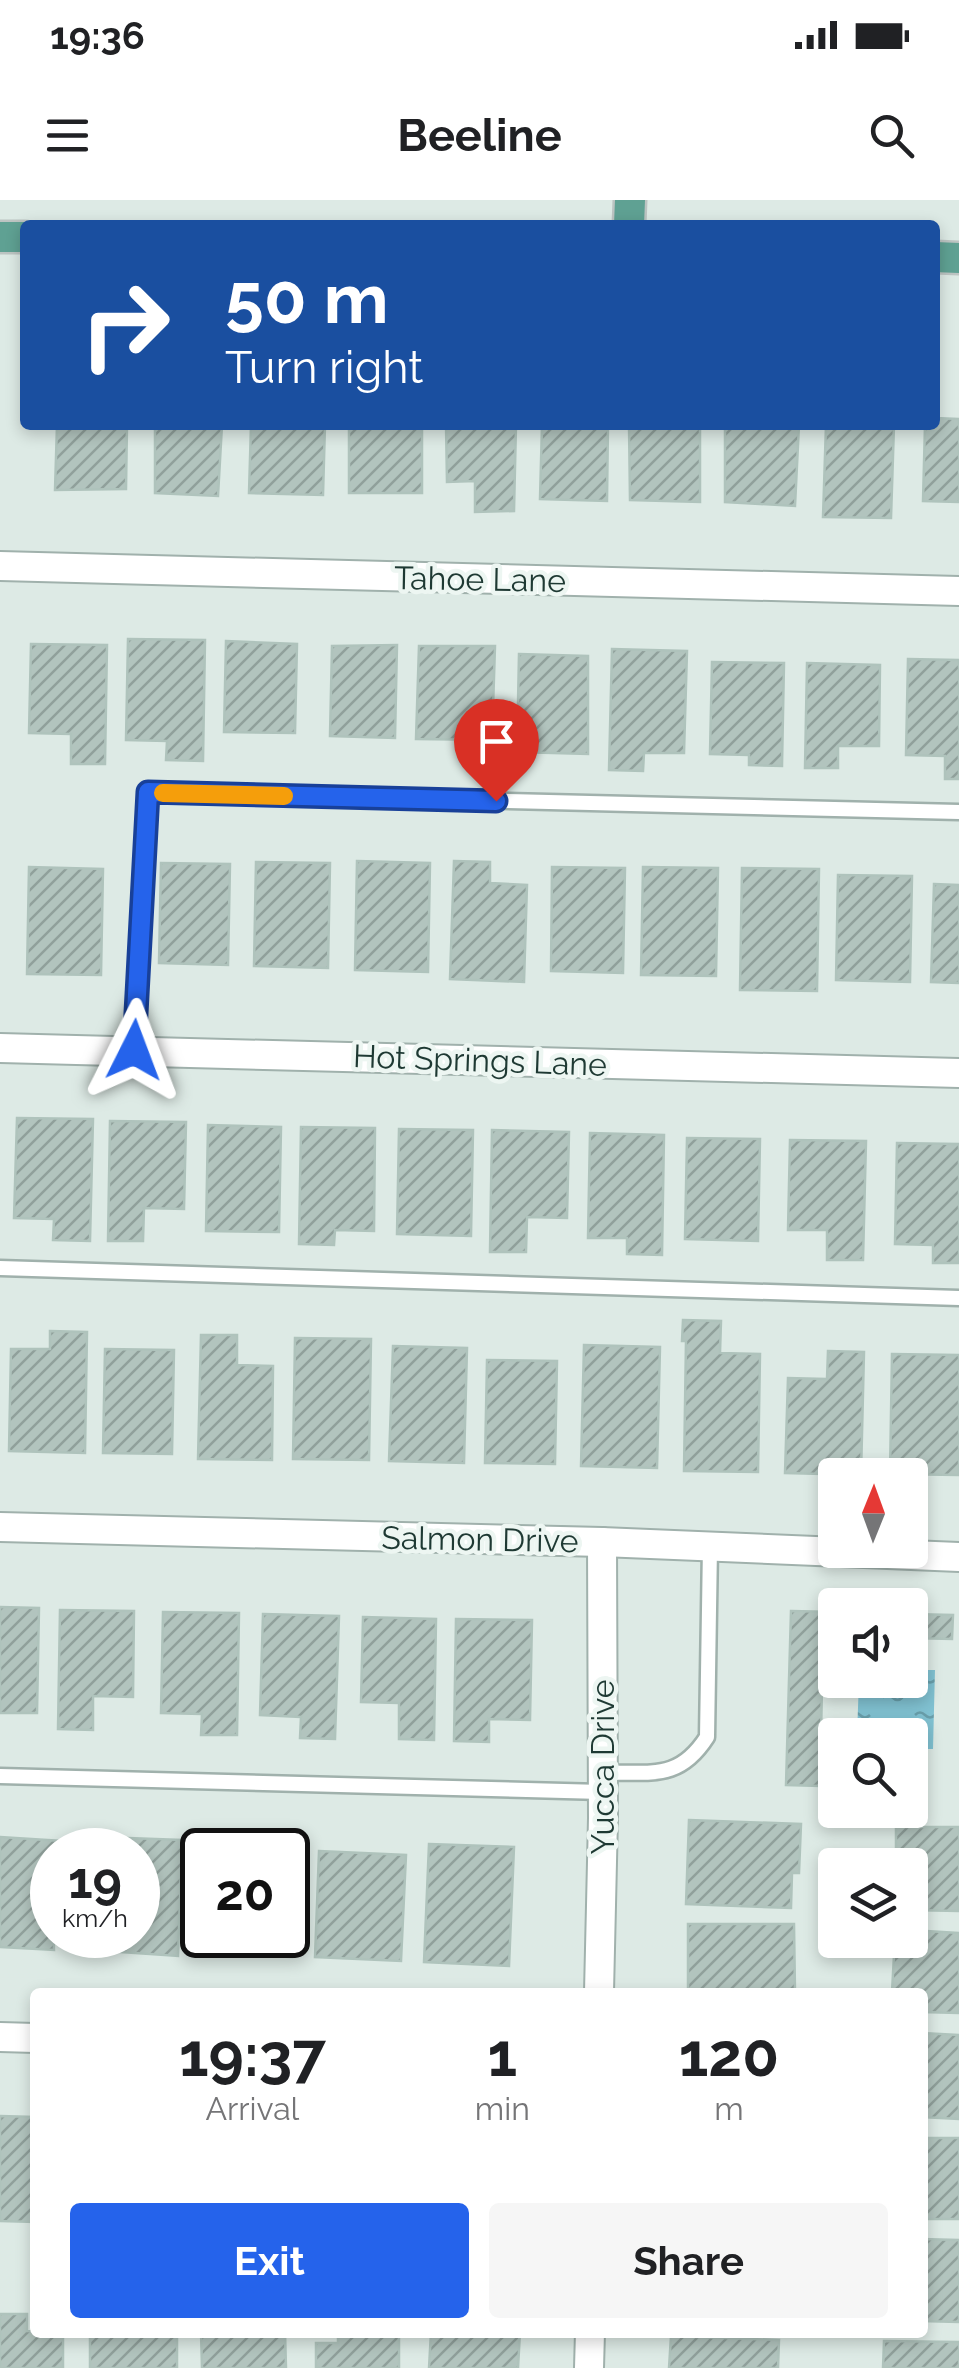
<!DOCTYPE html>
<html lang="en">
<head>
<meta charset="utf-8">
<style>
  :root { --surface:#fff; --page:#f6f6f6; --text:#202124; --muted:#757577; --accent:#2563eb }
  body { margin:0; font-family:Raleway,sans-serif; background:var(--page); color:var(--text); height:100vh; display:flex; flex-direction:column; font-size:38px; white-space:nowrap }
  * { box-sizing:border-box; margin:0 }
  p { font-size:32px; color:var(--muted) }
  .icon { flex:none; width:55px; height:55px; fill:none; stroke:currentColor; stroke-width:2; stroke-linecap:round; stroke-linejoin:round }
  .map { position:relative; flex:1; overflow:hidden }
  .side { position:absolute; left:30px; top:1788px; width:898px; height:350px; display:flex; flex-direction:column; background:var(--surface); border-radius:10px; box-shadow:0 5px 15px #0003 }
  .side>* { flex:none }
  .top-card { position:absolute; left:20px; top:20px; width:920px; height:210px; border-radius:10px; box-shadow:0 5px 15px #0003; background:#1a4fa0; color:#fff; overflow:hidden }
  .needle { width:65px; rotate:1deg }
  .fabs { position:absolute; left:818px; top:1258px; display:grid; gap:20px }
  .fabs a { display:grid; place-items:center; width:110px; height:110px; border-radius:10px; background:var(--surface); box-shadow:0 5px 15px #0003; font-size:50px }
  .speed { position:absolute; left:30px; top:1628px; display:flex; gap:20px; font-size:50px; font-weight:700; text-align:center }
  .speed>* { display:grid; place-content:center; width:130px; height:130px; border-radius:50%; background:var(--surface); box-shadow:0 5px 15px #0003; line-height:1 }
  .speed small { font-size:25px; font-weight:400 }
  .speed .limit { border:5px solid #111; border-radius:15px; background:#fff; color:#111 }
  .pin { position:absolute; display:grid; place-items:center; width:85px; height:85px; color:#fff; margin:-102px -42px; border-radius:50% 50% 50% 0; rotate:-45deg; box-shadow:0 0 10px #0007 }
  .pin .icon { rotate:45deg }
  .me { position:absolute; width:110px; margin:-55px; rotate:3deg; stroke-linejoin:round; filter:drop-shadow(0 0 8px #0008) }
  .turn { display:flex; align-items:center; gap:35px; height:210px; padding:0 40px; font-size:45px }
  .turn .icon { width:130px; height:130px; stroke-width:2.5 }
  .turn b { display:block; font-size:70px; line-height:85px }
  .eta { display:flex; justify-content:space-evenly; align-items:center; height:170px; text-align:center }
  .eta b { font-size:60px; font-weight:700; line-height:70px }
  .action { display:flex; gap:20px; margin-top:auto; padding:20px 40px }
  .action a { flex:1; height:115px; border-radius:10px; background:var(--accent); color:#fff; font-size:40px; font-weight:700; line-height:115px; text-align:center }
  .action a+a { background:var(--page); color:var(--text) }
  .status { display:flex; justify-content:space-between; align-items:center; height:70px; padding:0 50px; background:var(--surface); direction:ltr }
  .status svg { height:28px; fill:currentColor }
  header { display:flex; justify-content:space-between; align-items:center; height:130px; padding:0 40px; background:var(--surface); font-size:45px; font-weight:700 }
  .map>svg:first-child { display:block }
  .water { fill:url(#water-ripples) }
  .building { fill:url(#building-hatch); stroke:#afc3bc; stroke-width:2.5 }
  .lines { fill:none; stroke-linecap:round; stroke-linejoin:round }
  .service-casing { stroke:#a0b1ac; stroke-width:19 }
  .minor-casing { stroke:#a0b1ac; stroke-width:32 }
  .primary-casing { stroke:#bcc4c2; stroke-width:35 }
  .service { stroke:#fff; stroke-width:14 }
  .minor { stroke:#fff; stroke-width:28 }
  .primary { stroke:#5fa193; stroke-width:30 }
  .route-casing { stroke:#184099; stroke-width:25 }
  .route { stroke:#2563eb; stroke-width:18 }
  .slow { stroke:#f59e0b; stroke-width:18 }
  .labels { text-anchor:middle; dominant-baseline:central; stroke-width:9; stroke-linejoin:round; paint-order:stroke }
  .street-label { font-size:32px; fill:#1e3933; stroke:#edf6f2 }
</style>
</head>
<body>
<div class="status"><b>19:36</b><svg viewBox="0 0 49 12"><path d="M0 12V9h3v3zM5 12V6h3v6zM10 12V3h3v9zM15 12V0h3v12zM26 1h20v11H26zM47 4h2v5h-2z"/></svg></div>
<header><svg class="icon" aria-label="menu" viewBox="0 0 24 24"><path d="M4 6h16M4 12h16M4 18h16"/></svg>Beeline<svg class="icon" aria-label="search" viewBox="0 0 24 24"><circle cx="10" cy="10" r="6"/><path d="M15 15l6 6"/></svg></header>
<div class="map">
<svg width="959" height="2168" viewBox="0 0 959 2168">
  <defs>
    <pattern id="water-ripples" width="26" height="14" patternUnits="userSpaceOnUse" patternTransform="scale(2.5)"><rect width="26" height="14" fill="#81c2d2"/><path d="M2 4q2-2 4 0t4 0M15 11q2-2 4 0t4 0" fill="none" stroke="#699fab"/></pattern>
    <pattern id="building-hatch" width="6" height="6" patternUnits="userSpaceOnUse" patternTransform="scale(2.5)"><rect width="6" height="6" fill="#b2c4be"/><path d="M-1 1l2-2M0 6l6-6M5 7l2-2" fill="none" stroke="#90a09b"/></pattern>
  </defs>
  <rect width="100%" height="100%" fill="#ddeae5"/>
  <polygon class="water" points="910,1470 935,1470 933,1549 910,1549 910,1535 857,1535 859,1480 910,1480"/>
  <g class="building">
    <polygon points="935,218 959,219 959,302 923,301 925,225 935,225"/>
    <polygon points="57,225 127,225 126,289 55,290"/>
    <polygon points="155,225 222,225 218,296 155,293"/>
    <polygon points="251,225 325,225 323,295 249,293"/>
    <rect x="349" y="225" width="73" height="68"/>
    <polygon points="446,225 516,225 514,311 475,312 475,281 447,282"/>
    <polygon points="542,225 608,225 607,301 540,299"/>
    <polygon points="629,225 700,225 700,302 630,300"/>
    <polygon points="725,225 799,225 795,306 725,302"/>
    <polygon points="826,225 894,225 891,318 823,317"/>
    <polygon points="128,439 205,440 203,561 166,560 167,541 126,540"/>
    <polygon points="226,441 297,444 295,533 224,532"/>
    <polygon points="31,444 107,445 105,564 71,564 71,534 29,533"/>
    <polygon points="397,445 395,538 330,536 332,446"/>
    <polygon points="419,446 495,446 492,540 416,539"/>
    <polygon points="612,449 687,451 684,553 644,553 643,571 609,570"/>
    <polygon points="519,454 588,456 588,554 517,552"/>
    <polygon points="908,459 959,460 959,579 945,579 945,556 906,555"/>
    <polygon points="712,462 784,463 782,566 749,565 749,555 710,554"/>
    <polygon points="807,463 880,465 879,546 838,546 838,568 805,568"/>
    <polygon points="357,661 430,663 428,772 355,770"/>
    <polygon points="454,661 490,662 490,683 527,685 524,782 450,779"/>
    <polygon points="256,662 330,663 328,768 254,766"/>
    <polygon points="161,663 230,664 228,765 159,763"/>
    <polygon points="29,667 103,669 101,775 27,774"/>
    <polygon points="552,667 625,668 623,773 551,771"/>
    <polygon points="643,667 718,668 716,776 641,775"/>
    <polygon points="742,668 819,669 817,791 740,790"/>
    <polygon points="838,675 912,676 910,782 836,780"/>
    <polygon points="934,684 959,685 959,783 931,782"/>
    <polygon points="17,918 93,919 90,1041 53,1040 54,1019 14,1018"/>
    <polygon points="110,921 186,922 184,1009 144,1008 143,1041 108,1041"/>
    <polygon points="208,925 281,927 279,1032 206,1031"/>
    <polygon points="301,927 375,928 374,1031 335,1030 334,1045 299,1044"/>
    <polygon points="399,929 473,930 471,1036 397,1034"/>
    <polygon points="492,930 569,932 567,1018 527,1017 526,1052 490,1052"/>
    <polygon points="590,933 664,935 662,1055 627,1054 627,1038 588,1038"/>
    <polygon points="687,938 760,939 758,1041 685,1039"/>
    <polygon points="790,940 866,941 863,1060 827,1060 827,1030 788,1030"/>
    <polygon points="897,943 959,944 959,1063 933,1063 933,1045 895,1044"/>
    <polygon points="683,1120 721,1121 720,1153 760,1154 758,1272 684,1271 686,1141 682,1141"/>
    <polygon points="50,1131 87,1132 85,1253 9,1251 11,1149 50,1149"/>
    <polygon points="201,1135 237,1135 237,1165 273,1166 272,1260 198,1259"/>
    <polygon points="295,1138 371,1139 369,1260 293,1259"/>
    <polygon points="584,1145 660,1147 657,1268 581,1266"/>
    <polygon points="393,1146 467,1148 464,1263 389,1261"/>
    <polygon points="105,1149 174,1150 172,1254 103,1253"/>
    <polygon points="828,1151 864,1152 861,1275 785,1273 788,1178 827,1179"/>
    <polygon points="892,1154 959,1155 959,1275 890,1274"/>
    <polygon points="487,1160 557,1161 555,1264 485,1263"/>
    <polygon points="0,1407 39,1408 37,1513 0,1513"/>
    <polygon points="60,1410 134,1411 133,1497 93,1496 93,1530 58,1529"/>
    <polygon points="791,1411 835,1412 835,1436 823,1436 820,1586 786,1585"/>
    <polygon points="163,1412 239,1413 237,1535 201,1535 202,1514 161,1513"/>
    <polygon points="263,1414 339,1416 335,1539 300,1538 301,1517 260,1515"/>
    <polygon points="910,1414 953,1415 952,1439 910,1438"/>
    <polygon points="363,1417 436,1419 434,1540 399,1539 399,1503 361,1502"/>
    <polygon points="456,1419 532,1420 530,1520 489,1519 489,1542 454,1541"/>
    <polygon points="689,1620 801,1624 799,1673 792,1673 791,1708 686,1704"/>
    <polygon points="896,1627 959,1627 959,1711 910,1710 910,1665 896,1665"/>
    <polygon points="0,1637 62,1641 61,1650 52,1650 54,1750 0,1747"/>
    <polygon points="128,1638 182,1640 178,1756 92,1750 93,1735 138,1735 138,1650 128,1650"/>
    <polygon points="429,1644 514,1647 509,1766 424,1762"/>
    <polygon points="319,1651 406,1655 401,1761 315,1757"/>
    <polygon points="288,1652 296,1652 292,1757 208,1754 209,1735 288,1735"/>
    <polygon points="688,1724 794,1724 795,1792 688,1792"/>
    <polygon points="910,1730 959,1733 959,1813 922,1812 922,1792 892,1792 894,1755 882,1754 882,1740 910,1740"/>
    <polygon points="922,1833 959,1835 959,1919 922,1917"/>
    <polygon points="0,1916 35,1917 35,2022 0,2021"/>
    <rect x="922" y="1938" width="37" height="81"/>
    <polygon points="922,2039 959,2040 959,2122 922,2121"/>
    <polygon points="0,2114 27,2114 27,2131 63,2132 63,2168 0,2168"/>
    <rect x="90" y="2132" width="87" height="36"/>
    <polygon points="201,2132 285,2132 286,2168 202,2168"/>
    <polygon points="338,2132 399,2132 399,2168 316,2168 316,2143 338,2143"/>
    <polygon points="431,2132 520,2132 518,2168 429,2168"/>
    <polygon points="671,2136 779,2140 778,2168 669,2168"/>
    <polygon points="884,2141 959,2142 959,2168 883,2168"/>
  </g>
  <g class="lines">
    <g class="service-casing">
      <g id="service">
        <polyline points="134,851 148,592 959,612"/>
        <polyline points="0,1068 959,1098"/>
        <path d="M602 1573C650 1571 678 1582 707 1537L710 1346"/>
        <polyline points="0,1576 602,1592"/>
      </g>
    </g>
    <g class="minor-casing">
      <g id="minor">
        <polyline points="0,366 959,391"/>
        <polyline points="0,848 959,873"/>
        <polyline points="0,1327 602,1342 959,1357"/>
        <polyline points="599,1792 603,1618 602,1342"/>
        <polyline points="0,1837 35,1838"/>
        <polyline points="589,2168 590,2132"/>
      </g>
    </g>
    <g class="primary-casing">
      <g id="primary">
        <polyline points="629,25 630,0"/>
        <polyline points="0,37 25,37"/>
        <polyline points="935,57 959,58"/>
      </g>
    </g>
    <use href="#service" class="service"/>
    <use href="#minor" class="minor"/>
    <use href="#primary" class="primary"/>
  </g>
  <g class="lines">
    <g class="route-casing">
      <polyline id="route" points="134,850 148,592 496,601"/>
    </g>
    <use href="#route" class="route"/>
    <polyline class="slow" points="163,593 284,596"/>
  </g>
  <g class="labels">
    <g class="street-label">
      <text transform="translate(480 379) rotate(1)">Tahoe Lane</text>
      <text transform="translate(480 860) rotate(2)">Hot Springs Lane</text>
      <text transform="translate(480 1339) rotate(1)">Salmon Drive</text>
      <text transform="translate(602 1567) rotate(-90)">Yucca Drive</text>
    </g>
  </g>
</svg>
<div class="fabs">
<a><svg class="needle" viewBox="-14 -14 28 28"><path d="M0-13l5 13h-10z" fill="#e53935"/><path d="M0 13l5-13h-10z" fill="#757577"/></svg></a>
<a><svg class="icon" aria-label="sound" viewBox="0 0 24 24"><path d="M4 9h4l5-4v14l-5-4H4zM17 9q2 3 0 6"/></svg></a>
<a><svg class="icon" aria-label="search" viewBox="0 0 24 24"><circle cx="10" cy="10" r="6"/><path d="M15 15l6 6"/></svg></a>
<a><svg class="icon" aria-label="layers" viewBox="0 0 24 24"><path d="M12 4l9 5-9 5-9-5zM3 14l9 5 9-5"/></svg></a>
</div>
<div class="speed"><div>19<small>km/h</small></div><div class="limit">20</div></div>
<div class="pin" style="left:496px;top:601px;background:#d93025"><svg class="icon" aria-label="arrive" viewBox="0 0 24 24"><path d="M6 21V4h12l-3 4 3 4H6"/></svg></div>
<svg class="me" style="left:134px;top:850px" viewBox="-20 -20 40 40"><path d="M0-17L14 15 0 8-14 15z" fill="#2563eb" stroke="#fff" stroke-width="4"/></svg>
<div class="top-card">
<div class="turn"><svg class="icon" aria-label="right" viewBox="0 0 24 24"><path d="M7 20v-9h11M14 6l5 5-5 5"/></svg><div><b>50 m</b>Turn right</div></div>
</div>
<section class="side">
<div class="eta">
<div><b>19:37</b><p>Arrival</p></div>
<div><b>1</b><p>min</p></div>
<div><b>120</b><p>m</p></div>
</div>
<div class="action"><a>Exit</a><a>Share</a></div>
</section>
</div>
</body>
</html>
